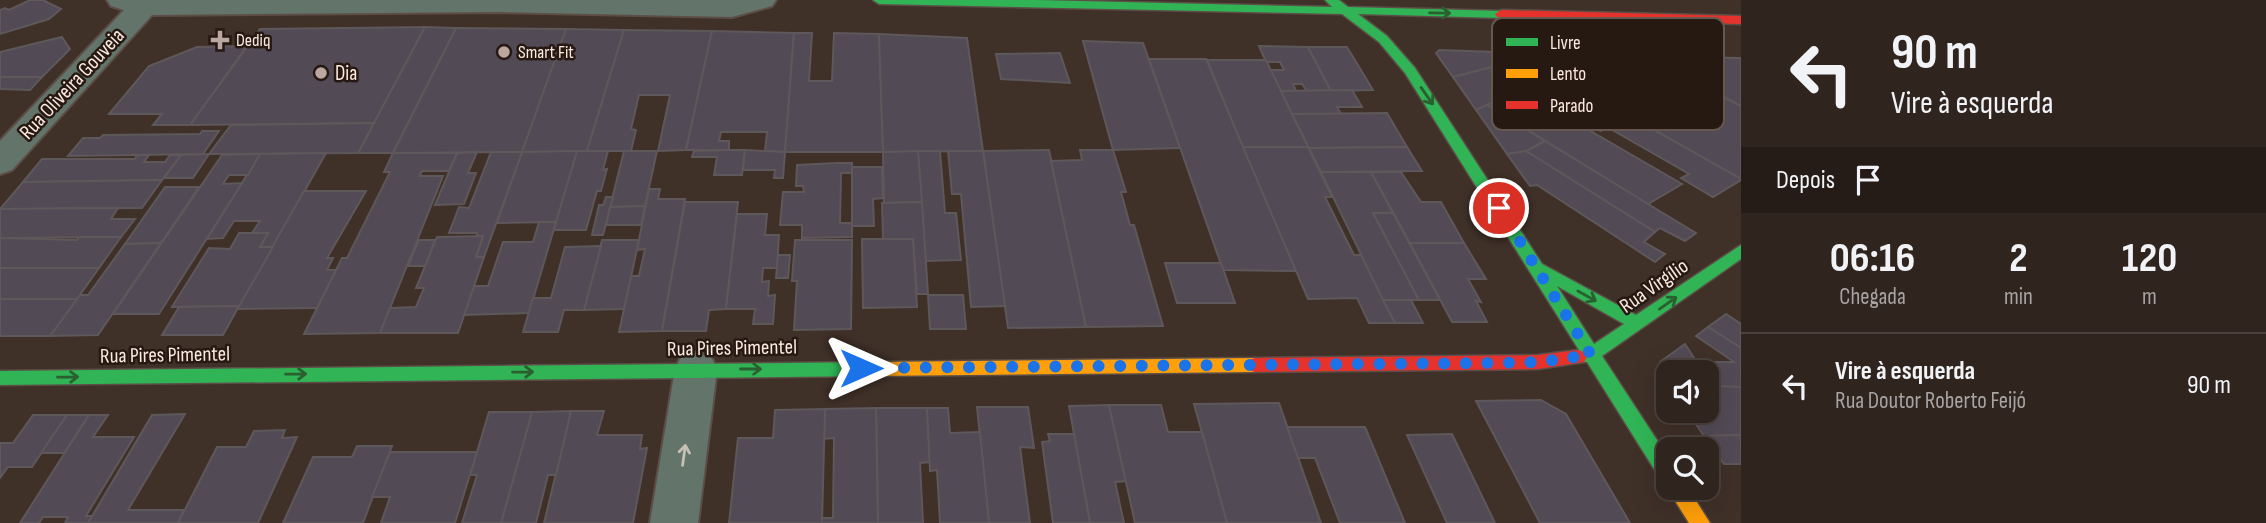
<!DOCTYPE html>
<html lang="pt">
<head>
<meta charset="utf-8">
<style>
  :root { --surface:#2f241e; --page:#3b302b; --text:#f1f3f6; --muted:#a7a4a4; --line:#4a413c }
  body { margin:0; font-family:"Sofia Sans Condensed",sans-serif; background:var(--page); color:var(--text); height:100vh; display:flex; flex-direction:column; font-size:26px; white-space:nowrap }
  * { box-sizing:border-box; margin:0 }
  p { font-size:23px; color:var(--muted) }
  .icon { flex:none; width:38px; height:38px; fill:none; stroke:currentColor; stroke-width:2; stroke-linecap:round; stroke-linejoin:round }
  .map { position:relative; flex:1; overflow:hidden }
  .sheet { display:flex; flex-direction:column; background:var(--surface); width:525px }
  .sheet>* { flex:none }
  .guide { background:#2f241e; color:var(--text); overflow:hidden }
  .controls { position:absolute; left:1656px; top:360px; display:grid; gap:14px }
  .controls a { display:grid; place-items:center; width:63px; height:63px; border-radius:14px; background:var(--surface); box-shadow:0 7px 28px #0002,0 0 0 2px var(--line); font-size:35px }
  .pin { position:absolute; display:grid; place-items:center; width:60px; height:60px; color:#fff; margin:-30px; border:4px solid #fff; border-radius:50%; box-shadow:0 2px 7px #0007 }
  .me { position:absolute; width:77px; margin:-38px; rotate:90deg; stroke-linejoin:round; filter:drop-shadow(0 0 5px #0008) }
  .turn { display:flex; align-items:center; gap:24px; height:147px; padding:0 35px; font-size:32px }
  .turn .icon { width:91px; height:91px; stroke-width:2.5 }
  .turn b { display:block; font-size:49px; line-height:60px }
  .then { display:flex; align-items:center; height:66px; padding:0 35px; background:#0003; gap:14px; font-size:26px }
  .eta { display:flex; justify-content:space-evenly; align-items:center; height:119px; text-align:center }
  .eta b { font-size:42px; font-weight:700; line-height:49px }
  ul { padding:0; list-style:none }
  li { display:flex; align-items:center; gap:21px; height:105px; padding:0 35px; border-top:2px solid var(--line) }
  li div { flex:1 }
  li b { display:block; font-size:26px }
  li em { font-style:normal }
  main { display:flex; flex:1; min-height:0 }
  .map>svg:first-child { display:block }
  .building { fill:#524a55; stroke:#5e585a; stroke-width:2 }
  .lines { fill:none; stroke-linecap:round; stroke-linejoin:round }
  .street-casing { stroke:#5c4e47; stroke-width:4 }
  .fast-casing { stroke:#5c4e47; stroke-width:3 }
  .slow-casing { stroke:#5c4e47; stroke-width:3 }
  .jam-casing { stroke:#5c4e47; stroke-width:3 }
  .street { fill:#63746b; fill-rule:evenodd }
  .fast { fill:#30b455; fill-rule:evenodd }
  .slow { fill:#ff9f0a; fill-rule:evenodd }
  .jam { fill:#e5322d; fill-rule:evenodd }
  .oneway { stroke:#2a5f30 }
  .oneway2 { stroke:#c6c0b7 }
  .route { stroke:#1a73e8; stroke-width:12; stroke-dasharray:0 21.6 }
  .poi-dot { fill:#baa8a0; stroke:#261912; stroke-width:2.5 }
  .labels { text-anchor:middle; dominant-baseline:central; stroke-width:5; stroke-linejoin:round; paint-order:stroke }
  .far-poi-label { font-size:18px; fill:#fce9e0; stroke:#261912; text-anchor:start }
  .poi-label { font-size:21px; fill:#fce9e0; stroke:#261912; text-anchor:start }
  .street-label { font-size:21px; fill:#fce9e0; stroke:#261912 }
  .key { fill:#261912; stroke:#665750; stroke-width:2 }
  .key-label { font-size:19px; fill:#fce9e0 }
</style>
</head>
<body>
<main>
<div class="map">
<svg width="1741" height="523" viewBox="0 0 1741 523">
  <rect width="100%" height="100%" fill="#3f3028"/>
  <g class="building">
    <polygon points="30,0 43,0 61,9 49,19 0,34 0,10 5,8 9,10"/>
    <polygon points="425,27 374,123 190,125 260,29"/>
    <polygon points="425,27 456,28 393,153 358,153"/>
    <polygon points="456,28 566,29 522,152 393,153"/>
    <polygon points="566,29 624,30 587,151 522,152"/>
    <polygon points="624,30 712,31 686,150 658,151 670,95 639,95 631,129 636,130 631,151 587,151"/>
    <polygon points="712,31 794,33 785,152 765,151 767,132 721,132 719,141 729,141 729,150 686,150"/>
    <polygon points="794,33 812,33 809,81 832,81 834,33 879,34 883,152 785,152"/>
    <polygon points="879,34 967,38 983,151 883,152"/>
    <polygon points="62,37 70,49 42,77 0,77 0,52"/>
    <polygon points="1083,41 1143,43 1180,148 1113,150"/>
    <polygon points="247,46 190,125 153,125 162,114 109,114 149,66 197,47"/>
    <polygon points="1259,46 1308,47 1331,91 1307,91 1302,84 1293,84 1296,91 1281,91 1270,70 1284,70 1280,62 1266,62"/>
    <polygon points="1308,47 1347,47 1373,90 1331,91"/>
    <polygon points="1439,50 1497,52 1511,62 1453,77 1436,53"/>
    <polygon points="1060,53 1070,83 1001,79 996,54"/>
    <polygon points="1601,55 1644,56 1741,106 1741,179 1555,74"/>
    <polygon points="1644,56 1741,58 1741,106"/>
    <polygon points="1149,59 1206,59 1296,271 1223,270"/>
    <polygon points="1207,60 1266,60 1308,147 1243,147"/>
    <polygon points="1511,62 1539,82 1517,92 1508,85 1492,89 1504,97 1476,110 1453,77"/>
    <polygon points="0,77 42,77 30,90 0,89"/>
    <polygon points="1527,87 1560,107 1581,119 1575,122 1556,111 1523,127 1487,105"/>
    <polygon points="1352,90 1362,107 1337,107 1341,114 1292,114 1281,91"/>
    <polygon points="1601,100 1741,179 1741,180 1713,197 1681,178 1689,174 1607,127 1601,131 1579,118 1588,113 1581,110"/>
    <polygon points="1487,105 1523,127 1545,141 1524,152 1507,154 1476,110"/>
    <polygon points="1556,111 1575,122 1682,184 1648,204 1523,127"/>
    <polygon points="1387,113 1407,147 1309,148 1292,114"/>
    <polygon points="374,123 358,153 209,154 231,125"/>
    <polygon points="202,131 219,131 203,154 68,156 83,138 100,138 103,135 200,134"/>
    <polygon points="1545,141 1648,204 1696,233 1685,241 1660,228 1655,232 1526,151"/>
    <polygon points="1243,147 1308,147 1332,197 1325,197 1354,255 1362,255 1395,323 1369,323 1357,298 1308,299"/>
    <polygon points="1407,147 1422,171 1321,172 1309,148"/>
    <polygon points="729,150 745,150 742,175 714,175 717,157 692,157 694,151"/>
    <polygon points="745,150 785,152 783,178 774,178 775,170 743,170"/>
    <polygon points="1049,150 1086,327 1008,328 983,151"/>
    <polygon points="1080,150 1113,150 1126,192 1121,192 1130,225 1134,225 1163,326 1086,327 1051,161 1082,160"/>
    <polygon points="577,151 608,151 603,170 607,169 601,191 597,191 586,230 553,230"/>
    <polygon points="577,151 556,222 497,223 522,152"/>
    <polygon points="624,151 657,151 645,206 610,207"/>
    <polygon points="918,151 940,151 945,213 956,213 961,260 925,261"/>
    <polygon points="918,151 922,202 884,203 883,152"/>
    <polygon points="948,151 983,151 1005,306 971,307 961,194 952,194"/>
    <polygon points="1526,151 1655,232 1644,242 1665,254 1655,262 1537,185 1530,186 1507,154"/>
    <polygon points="477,152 468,173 476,173 464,204 435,205 457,153"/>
    <polygon points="491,152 522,152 484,257 476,257 483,236 477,236 477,233 449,233 459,207 469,208"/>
    <polygon points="326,153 273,247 260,247 268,233 252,233 260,221 234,221 223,238 207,239 260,154"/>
    <polygon points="393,153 457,153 449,171 422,171 420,176 443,176 380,333 304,334 342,258 347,258 390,172 384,172"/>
    <polygon points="209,154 193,178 164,178 181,155"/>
    <polygon points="260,154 248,175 229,175 223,184 242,183 159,314 113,314 222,155"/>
    <polygon points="137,155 149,155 144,162 165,162 170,155 181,155 162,180 23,182 42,159 135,159"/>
    <polygon points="837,163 852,163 852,173 841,173 840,223 852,223 852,237 802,238 802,225 780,225 783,192 804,192 803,186 796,186 797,165"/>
    <polygon points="852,167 882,167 883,198 873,199 874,226 852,226"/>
    <polygon points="1321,172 1371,172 1393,213 1373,213 1419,300 1383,300"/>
    <polygon points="1371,172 1401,172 1421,202 1441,202 1464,243 1410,243"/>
    <polygon points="162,180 142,208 0,209 23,182"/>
    <polygon points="165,187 199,187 161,243 125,244"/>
    <polygon points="649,189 660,189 658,199 685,199 662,331 619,332 631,276 639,276 645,249 637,250"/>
    <polygon points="304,191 366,191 327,258 333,258 327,270 336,270 317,308 237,309"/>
    <polygon points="606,197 613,197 603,235 592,235 599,205 603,205"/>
    <polygon points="685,202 738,202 726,309 709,310 706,331 662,331"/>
    <polygon points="922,202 928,294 917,294 913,239 883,240 882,203"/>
    <polygon points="645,206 641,225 606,225 610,207"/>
    <polygon points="118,208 111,219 135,219 121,237 0,238 0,209"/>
    <polygon points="1373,213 1393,213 1440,300 1419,300"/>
    <polygon points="737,214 767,214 765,235 779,235 777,268 763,268 762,282 769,281 768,296 775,295 773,324 753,324 755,309 726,309"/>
    <polygon points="539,222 556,222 529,313 464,315 474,286 488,286 503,242 533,242"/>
    <polygon points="239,233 268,233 260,247 273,247 239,306 172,307 209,248 230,249"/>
    <polygon points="483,236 476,257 484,257 458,333 380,333 390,308 416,307 424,288 416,288 437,237"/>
    <polygon points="79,237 121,237 99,268 0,268 0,238 77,240"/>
    <polygon points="862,239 913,239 917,307 863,308"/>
    <polygon points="419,240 435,240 425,266 408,266"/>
    <polygon points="602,240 639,240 624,309 584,310"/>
    <polygon points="795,240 852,240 851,329 794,330 797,281 792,281"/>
    <polygon points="161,243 98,335 50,336 80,295 88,295 125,244"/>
    <polygon points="1410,243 1464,243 1486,279 1468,279 1481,302 1476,301 1487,322 1452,322"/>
    <polygon points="601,246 584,310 564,310 558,332 523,332 533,298 551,298 565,247"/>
    <polygon points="778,255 790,255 788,278 776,278"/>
    <polygon points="1165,263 1221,263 1235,303 1177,303"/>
    <polygon points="0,268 99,268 77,299 0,299"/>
    <polygon points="928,295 963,295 966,329 930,329"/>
    <polygon points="0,299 77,299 50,336 0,336"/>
    <polygon points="1383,300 1411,300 1423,323 1395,323"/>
    <polygon points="239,306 223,335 162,335 179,307"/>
    <polygon points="1726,314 1741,324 1741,348 1708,327"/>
    <polygon points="1708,327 1741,348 1741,387 1713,386 1696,362 1734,362 1696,336"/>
    <polygon points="1685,344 1704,373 1668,373 1668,384 1662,375 1660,362"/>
    <polygon points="1706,376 1713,386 1741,387 1741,435 1704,436 1687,411 1706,411"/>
    <polygon points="1541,400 1566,414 1630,523 1540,523 1476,401"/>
    <polygon points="1279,403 1321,523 1227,523 1194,404"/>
    <polygon points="1109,405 1126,481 1115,482 1124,523 1090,523 1069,406"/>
    <polygon points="1109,405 1161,405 1168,432 1202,432 1227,523 1135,523"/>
    <polygon points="977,407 1028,407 1034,448 1020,447 1030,523 989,523"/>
    <polygon points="876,408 927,408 930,462 920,463 923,523 878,523"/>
    <polygon points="876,408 878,523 822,523 822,518 833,518 834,438 824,439 825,409"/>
    <polygon points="927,408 948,408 950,433 980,432 989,523 940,523 937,470 930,471"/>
    <polygon points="825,409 822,523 729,523 738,438 773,438 775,410"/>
    <polygon points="571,411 604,411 597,435 642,435 640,449 647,448 633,523 544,523"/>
    <polygon points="571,411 556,475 548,475 536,523 501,523 532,412"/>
    <polygon points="489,412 532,412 501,523 462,523 477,475 470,475"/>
    <polygon points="185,414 128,510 184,510 178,523 88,523 152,415"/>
    <polygon points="33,415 67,415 32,467 8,467 0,478 0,443 13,443"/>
    <polygon points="67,415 89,415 64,453 41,453"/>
    <polygon points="89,415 108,415 93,437 134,437 86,516 92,516 88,523 65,523 68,517 43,517 39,523 20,523"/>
    <polygon points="1287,427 1365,427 1405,523 1340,523 1315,458 1298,458"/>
    <polygon points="285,430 282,438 297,437 258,523 178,523 217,447 246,447 254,431"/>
    <polygon points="1048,434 1074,434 1090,523 1053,523 1042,442 1050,441"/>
    <polygon points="1452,434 1495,523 1447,523 1407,435"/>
    <polygon points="1741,435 1741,464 1724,464 1704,436"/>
    <polygon points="357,446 392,446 363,523 283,523 313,457 352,457"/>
    <polygon points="390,452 477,452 455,523 381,523 390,497 372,497"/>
  </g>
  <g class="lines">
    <g class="street-casing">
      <g id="street">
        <polygon points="107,0 776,0 772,6 732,17 499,12 152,15 12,170 0,174 0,141 124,10 111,6"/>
        <polygon points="696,352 711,357 717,369 698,523 650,523 675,369 681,357"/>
      </g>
    </g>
    <g class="fast-casing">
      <g id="fast">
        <path d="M873 0H1037L1332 7 1325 0H1339L1348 7 1505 11 1507 14 1501 18 1358 14 1387 36 1415 68 1542 264 1636 315 1741 245V259L1602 356 1668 457V482L1661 480 1587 362H1572L1569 357 1572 352 1579 350 1405 73 1379 42 1342 14 879 4ZM1557 286 1624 324 1594 344Z"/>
        <polygon points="874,362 880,364 883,369 880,374 874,376 0,385 0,371"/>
      </g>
    </g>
    <g class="slow-casing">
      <g id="slow">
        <polygon points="1255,358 1261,360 1264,365 1261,370 1255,372 874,376 868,374 865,369 868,364 874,362"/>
        <polygon points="1667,488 1688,488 1710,523 1689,523"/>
      </g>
    </g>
    <g class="jam-casing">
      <g id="jam">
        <polygon points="1501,10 1741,16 1741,24 1497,17 1495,14"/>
        <polygon points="1578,350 1584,352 1587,357 1584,362 1538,369 1255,372 1249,370 1246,365 1249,360 1255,358 1538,355"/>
      </g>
    </g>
    <use href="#street" class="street"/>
    <use href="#fast" class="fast"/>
    <use href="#slow" class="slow"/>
    <use href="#jam" class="jam"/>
  </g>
  <defs><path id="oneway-shaft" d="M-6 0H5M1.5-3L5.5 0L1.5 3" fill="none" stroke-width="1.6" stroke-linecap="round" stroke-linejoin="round" transform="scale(1.75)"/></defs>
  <g class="oneway">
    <use href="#oneway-shaft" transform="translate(1440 13) rotate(1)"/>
    <use href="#oneway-shaft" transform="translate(1427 96) rotate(55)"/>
    <use href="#oneway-shaft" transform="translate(1587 296) rotate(29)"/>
    <use href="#oneway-shaft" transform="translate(1668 303) rotate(-35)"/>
    <use href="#oneway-shaft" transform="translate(751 369)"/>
    <use href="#oneway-shaft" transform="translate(523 372) rotate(-1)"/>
    <use href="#oneway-shaft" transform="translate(296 374) rotate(-1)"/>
    <use href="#oneway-shaft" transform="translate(68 377) rotate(-1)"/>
  </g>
  <use class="oneway2" href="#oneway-shaft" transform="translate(684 455) rotate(-82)"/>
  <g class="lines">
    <polyline class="route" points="861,368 1494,363 1538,362 1591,355 1499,208"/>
  </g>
  <g class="poi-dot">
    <path d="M216.5 29.5h7v7h7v7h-7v7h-7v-7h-7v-7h7z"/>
    <circle cx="504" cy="52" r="7"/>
    <circle cx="321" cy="73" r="7"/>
  </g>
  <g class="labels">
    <g class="far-poi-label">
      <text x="236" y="40">Dediq</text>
      <text x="518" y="52">Smart Fit</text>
    </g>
    <g class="poi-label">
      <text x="335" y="73">Dia</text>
    </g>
    <g class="street-label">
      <text transform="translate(72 84) rotate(-47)">Rua Oliveira Gouveia</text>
      <text transform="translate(1654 286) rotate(-35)">Rua Virgílio</text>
      <text transform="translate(732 348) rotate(-1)">Rua Pires Pimentel</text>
      <text transform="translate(165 355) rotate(-1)">Rua Pires Pimentel</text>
    </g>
  </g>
  <rect x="1492" y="18" width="232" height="112" rx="10" class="key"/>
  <rect x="1506" y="38" width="32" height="8" fill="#30b455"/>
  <rect x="1506" y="69" width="32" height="9" fill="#ff9f0a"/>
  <rect x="1506" y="101" width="32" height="8" fill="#e5322d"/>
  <g class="key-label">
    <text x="1550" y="49">Livre</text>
    <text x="1550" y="80">Lento</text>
    <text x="1550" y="112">Parado</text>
  </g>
</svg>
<div class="controls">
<a><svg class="icon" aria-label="sound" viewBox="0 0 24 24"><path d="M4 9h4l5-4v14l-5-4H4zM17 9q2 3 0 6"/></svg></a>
<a><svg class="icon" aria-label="search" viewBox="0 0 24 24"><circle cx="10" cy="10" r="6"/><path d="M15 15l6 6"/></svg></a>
</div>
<div class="pin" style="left:1499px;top:208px;background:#d93025"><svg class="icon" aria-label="arrive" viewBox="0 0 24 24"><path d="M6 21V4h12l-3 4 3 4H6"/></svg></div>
<svg class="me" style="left:861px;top:368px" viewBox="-20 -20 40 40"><path d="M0-17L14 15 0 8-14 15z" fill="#1a73e8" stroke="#fff" stroke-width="4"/></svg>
</div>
<section class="sheet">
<div class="guide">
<div class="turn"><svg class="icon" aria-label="left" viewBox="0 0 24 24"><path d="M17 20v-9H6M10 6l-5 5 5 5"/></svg><div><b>90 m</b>Vire à esquerda</div></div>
<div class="then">Depois<svg class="icon" aria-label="arrive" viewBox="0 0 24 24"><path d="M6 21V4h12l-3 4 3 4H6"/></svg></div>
</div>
<div class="eta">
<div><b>06:16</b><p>Chegada</p></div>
<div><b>2</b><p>min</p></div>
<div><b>120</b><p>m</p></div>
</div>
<ul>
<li><svg class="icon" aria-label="left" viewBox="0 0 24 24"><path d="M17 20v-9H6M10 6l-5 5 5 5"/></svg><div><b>Vire à esquerda</b><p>Rua Doutor Roberto Feijó</p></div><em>90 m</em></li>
</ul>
</section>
</main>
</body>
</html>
